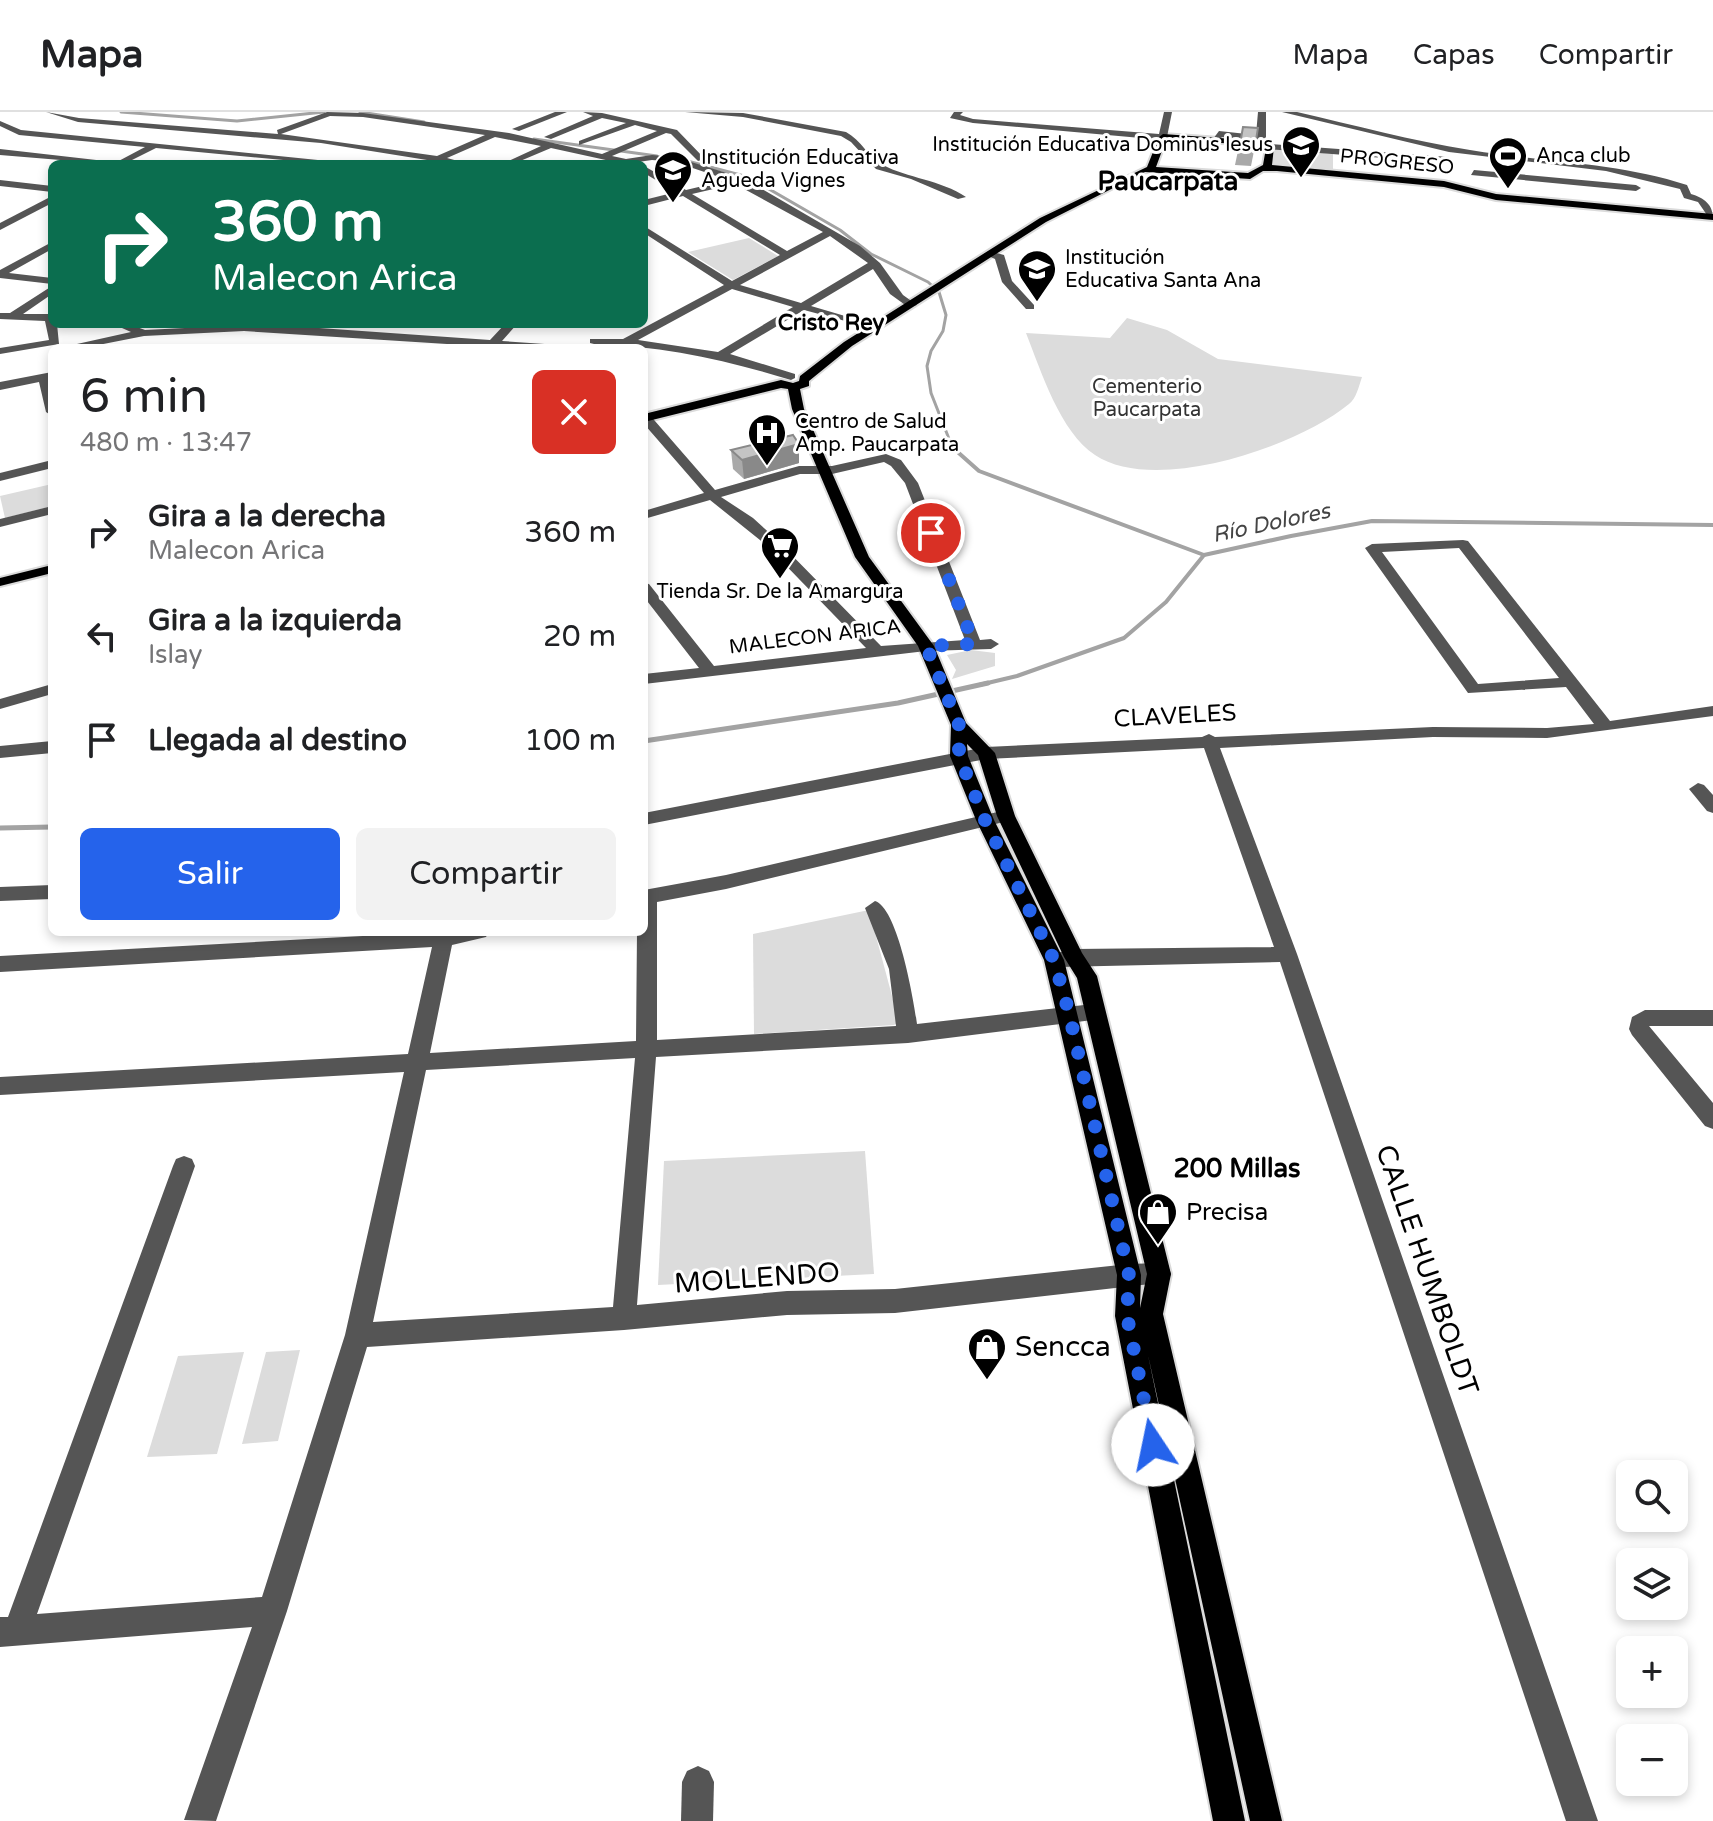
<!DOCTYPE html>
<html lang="es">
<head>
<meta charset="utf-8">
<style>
  :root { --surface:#fff; --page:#f2f2f2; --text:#202124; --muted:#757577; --line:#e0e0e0; --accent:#2563eb }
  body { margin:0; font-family:"Varela Round",sans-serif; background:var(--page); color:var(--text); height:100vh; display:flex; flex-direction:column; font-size:30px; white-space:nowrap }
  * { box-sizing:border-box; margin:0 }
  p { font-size:26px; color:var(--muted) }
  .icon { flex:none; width:44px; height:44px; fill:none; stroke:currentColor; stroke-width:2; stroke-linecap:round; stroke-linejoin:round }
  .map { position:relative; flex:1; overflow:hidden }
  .sheet { position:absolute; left:48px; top:232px; width:600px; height:592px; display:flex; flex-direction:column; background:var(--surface); border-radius:12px; box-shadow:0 4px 12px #0003 }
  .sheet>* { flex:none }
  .hud { position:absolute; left:48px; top:48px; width:600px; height:168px; border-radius:12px; box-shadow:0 4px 12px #0003; background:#0b6e4f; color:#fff; overflow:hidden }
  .controls { position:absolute; left:1616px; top:1348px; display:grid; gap:16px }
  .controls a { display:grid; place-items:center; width:72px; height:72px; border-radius:12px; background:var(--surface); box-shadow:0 4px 12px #0003; font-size:40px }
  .pin { position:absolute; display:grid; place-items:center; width:68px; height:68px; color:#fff; margin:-34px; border:4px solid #fff; border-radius:50%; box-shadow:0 2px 8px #0007 }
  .me { position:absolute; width:88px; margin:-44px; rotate:349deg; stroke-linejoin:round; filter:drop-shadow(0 0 6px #0008) }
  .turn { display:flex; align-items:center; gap:28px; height:168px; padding:0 32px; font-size:36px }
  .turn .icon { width:104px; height:104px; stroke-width:2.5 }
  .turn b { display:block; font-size:56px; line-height:68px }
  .round { display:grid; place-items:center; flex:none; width:84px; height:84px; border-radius:12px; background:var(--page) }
  .overview { display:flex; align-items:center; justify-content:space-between; height:136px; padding:0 32px }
  h1 { font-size:48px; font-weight:600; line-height:60px }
  .primary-button { display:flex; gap:16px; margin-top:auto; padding:16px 32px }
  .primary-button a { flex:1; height:92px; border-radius:12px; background:var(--accent); color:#fff; font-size:32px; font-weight:600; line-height:92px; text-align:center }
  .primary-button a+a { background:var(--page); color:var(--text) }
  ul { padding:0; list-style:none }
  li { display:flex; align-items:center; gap:24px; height:104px; padding:0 32px }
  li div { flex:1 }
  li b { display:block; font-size:30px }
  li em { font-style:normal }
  header { display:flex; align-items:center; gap:48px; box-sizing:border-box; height:112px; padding:0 40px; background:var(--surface); border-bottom:2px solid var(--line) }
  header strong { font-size:38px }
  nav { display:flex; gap:44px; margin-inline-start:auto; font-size:28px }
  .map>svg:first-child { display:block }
  .green { fill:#dcdcdc }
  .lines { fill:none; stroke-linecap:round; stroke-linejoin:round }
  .stream-far2 { stroke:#a3a3a3; stroke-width:3 }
  .stream-far1 { stroke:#a3a3a3; stroke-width:4 }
  .stream { stroke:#a3a3a3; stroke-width:5 }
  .major-casing { stroke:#dbdbdb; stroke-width:4 }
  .minor { fill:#555; fill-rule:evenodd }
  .major { fill:#000; fill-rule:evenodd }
  .wall { fill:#a9a9a9 }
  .shaded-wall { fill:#898989 }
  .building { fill:#c4c4c4; stroke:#898989; stroke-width:2 }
  .route { stroke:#2563eb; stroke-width:14; stroke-dasharray:0 25.2 }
  .labels { text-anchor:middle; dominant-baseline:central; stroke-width:6; stroke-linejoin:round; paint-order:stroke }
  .far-poi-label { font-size:20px; fill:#000; stroke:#fff; text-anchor:start }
  .far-street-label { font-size:20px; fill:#000; stroke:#fff }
  .far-park-label { font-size:20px; fill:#333; stroke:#fff }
  .far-neighbourhood-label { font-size:22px; font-weight:bold; fill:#000; stroke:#fff }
  .far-water-label { font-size:22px; font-style:italic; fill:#444; stroke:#fff }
  .street-label { font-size:24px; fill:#000; stroke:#fff }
  .poi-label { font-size:24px; fill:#000; stroke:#fff; text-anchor:start }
  .far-district-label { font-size:26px; font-weight:bold; fill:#000; stroke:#fff }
  .neighbourhood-label { font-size:26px; font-weight:bold; fill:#000; stroke:#fff }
  .near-street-label { font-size:28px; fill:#000; stroke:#fff }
  .near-poi-label { font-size:28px; fill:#000; stroke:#fff; text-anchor:start }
</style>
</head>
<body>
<header>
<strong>Mapa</strong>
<nav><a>Mapa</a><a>Capas</a><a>Compartir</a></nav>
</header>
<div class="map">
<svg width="1713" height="1709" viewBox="0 0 1713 1709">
  <rect width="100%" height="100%" fill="#fff"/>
  <g class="green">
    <polygon points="1274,36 1333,42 1333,58 1272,52"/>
    <polygon points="749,126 778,144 733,168 688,140"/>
    <path d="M1127 206 1167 218 1218 247 1362 265C1359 274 1356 287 1349 292 1297 335 1155 383 1095 343 1060 320 1041 259 1026 221L1110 226Z"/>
    <polygon points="52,372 52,394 5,406 0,384"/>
    <polygon points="971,538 995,541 995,554 952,567 956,558 947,543"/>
    <polygon points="869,798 899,910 894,913 754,922 753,822"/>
    <polygon points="865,1039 874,1162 658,1173 664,1049"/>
    <polygon points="300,1238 278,1329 242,1332 266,1240"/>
    <polygon points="244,1240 217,1342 147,1345 178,1244"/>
  </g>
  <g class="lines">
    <g class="stream-far2">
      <polyline points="121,0 237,9 324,0"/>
      <polyline points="360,0 424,10"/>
      <polyline points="534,27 657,44"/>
      <polyline points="676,46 748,65 840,118 871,142 928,170 939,180 946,203 943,219 931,239 927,254 931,281 953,337"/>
    </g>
    <g class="stream-far1">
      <polyline points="952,335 979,359 1204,443"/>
      <polyline points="979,573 1017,564 1124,526 1166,490 1204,443 1291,424 1372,409 1713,413"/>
    </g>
    <g class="stream">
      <polyline points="644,629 898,591 988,571"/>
      <polyline points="0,716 52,715"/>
    </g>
    <g class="major-casing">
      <g id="major">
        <path d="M1163 22 1262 29 1274 35 1272 53 1444 69 1496 82 1713 102V108L1496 88 1444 75 1277 59H1263L1250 67 1145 60 1046 110 852 234 809 269V274L800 277 804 297 869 445 934 534 966 611 995 641 1015 704 1082 841 1097 864 1171 1162 1163 1202 1282 1709H1250L1148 1243 1245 1709H1213L1115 1204 1117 1163 1044 848 976 708 950 644 951 613 918 534 855 445 792 297 788 277 781 276 644 310V302L781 268 793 271 799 269 800 264 844 230 1040 106 1147 55 1159 25ZM1166 28 1258 33 1266 36 1263 53 1248 61 1156 55ZM967 632 978 643 997 704 1064 845 1077 866 1147 1162 1140 1196 1141 1163 1064 848 994 708 968 644Z"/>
        <polygon points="52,453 52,461 0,474 0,466"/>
      </g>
    </g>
    <g class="minor">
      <path d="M46 0 79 6 278 22 277 18 327 0 363 1 509 21 602 42 657 19 635 13 579 33V29L626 11 602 6 551 27 544 25 593 4 583 0 602 1 677 18 705 47 698 49 671 22 666 21 612 44 626 47 652 43 675 45 743 66 860 134 880 151 903 183 917 193 908 195 890 182 873 157 811 194 879 214V218L804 198 730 242 795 262V266L791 268C726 248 663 234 594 232L590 231V227H623L724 173 644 121V114L732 169 780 143 683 84 644 94V88L676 80 644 61V54L686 78 728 68 675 50 652 48 624 52 551 36 513 52H502L541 34 495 25 447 46 469 52H452L321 31 78 10ZM330 4 363 5 485 23 437 44 281 22ZM735 72 823 120 787 139 692 82ZM830 124 868 151 801 191 740 173ZM732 177 793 195 718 240 638 228Z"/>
      <polygon points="555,0 567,0 519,19 512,17"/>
      <path d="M685 0 743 1 846 20C861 28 869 46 883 53 907 66 941 68 966 85L958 87 911 67 876 57 851 30 841 24 743 5Z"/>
      <polygon points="954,0 963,0 960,3 973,7 1159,22 1164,0 1172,0 1167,25 1163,28 973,11 950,6"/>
      <polygon points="1258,0 1266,0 1266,26 1262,33 1256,33 1255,28 1222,25 1217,30 1213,27 1219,19 1256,23"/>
      <path d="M1282 0H1297C1354 13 1412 29 1470 38 1543 50 1616 50 1687 73L1691 82C1704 86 1713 92 1713 107L1709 106 1698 90 1684 86 1680 77 1606 59 1449 40Z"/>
      <polygon points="0,9 21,18 357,52 326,52 156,36 124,52 113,52 145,35 19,23 0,14"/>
      <polygon points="1270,32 1449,45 1453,48 1449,51 1267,37"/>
      <polygon points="0,37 105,49 109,52 0,43"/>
      <polygon points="1474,58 1636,73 1641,76 1636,79 1471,63"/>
      <polygon points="0,68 52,74 52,80 0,74"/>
      <polygon points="52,84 52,91 0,118 0,111"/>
      <polygon points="52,130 52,137 9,161 52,166 52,172 0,166 0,158"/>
      <polygon points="989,139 1004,143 1012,169 1034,193 1034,197 1026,197 1002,170 995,147 984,142"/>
      <polygon points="52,174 52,182 23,202 52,202 52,212 57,212 59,232 0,242 0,236 49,228 45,209 0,207 0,201 10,201"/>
      <polygon points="113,212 129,212 145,218 244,213 305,215 490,228 505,212 517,212 502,229 559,233 565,236 511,236 244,219 144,224 83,236 59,236 131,220"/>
      <polygon points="52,260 52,304 46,300 39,270 0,278 0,270"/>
      <path d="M644 300 648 301 715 378 799 354H832L886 342 901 348 918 371 980 528 991 527 999 532 991 537 926 539 644 572V562L699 556 644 485V471L649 472 714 554 866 536 765 432 710 388 644 407V399L704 381 644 312ZM884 350 891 354 905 371 965 528 881 534 775 426 753 406 721 385 800 362H832Z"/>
      <polygon points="52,348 52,356 0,369 0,361"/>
      <polygon points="52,394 52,402 0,415 0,407"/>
      <path d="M1463 428 1468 429 1610 609 1713 594V604L1547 626 1433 625 1220 636 1297 842 1598 1709H1566L1280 850 1059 855 1052 852 1049 847 1052 842 1074 837 1274 835 1204 636 986 647 644 713V701L986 635 1202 625 1209 622 1215 625 1433 615 1547 616 1594 612 1566 575 1468 581 1365 436 1372 432ZM1459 436 1559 566 1478 572 1382 440Z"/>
      <polygon points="52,572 52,582 0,597 0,587"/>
      <polygon points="52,629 52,641 0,646 0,634"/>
      <polygon points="1698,671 1704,673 1713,683 1713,701 1707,699 1689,677"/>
      <path d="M1006 698 1015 704 1012 708 726 777 657 790V928L896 914 889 857 865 796 875 789C898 796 914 889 917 912L1093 892 1100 894 1103 900 1100 906 1093 908 908 931 656 945 637 1193 787 1179 895 1177 1129 1152 1159 1151 1168 1154 1171 1162 1168 1170 895 1201 787 1203 624 1218 367 1235 287 1499 216 1709 184 1708 252 1515 0 1535V1505H8L173 1054 176 1047 184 1044 192 1047 195 1054 37 1502 262 1485 345 1223 404 960 0 983V965L408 942 432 835 0 860V844L435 820H489L486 825 452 833 430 941 636 929 637 820H644V778L726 763ZM635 946 613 1195 373 1210 426 958Z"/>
      <polygon points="52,773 52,787 0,789 0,775"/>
      <polygon points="1645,898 1713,898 1713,914 1649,914 1713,991 1713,1017 1705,1014 1632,923 1629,917 1632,905"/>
      <polygon points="698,1654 709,1659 714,1670 713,1709 681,1709 682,1670 687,1659"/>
    </g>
    <use href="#major" class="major"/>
  </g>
  <g class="wall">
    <polygon points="1243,15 1255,34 1251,54 1235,53"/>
    <polygon points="799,332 799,351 744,367 733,357 731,338"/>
  </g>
  <polygon class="shaded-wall" points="799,332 799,351 744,367 742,348"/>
  <g class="building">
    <polygon points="1243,15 1258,16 1255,34 1240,32"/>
    <polygon points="793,323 799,332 742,348 731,338"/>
  </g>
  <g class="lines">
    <polyline class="route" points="931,421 974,532 926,534 959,613 959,644 985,708 1054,848 1069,901 1129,1163 1127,1204 1153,1333"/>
  </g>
  <defs>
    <g id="school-pin" transform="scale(2)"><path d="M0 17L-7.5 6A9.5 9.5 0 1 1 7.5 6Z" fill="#000" stroke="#fff"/><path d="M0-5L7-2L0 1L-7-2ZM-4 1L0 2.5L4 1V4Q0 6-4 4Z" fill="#fff"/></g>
    <g id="stadium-pin" transform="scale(2)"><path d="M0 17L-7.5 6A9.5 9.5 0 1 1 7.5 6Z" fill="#000" stroke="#fff"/><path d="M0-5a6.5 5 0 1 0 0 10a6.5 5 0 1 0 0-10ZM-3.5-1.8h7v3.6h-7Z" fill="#fff"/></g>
    <g id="hospital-pin" transform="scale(2)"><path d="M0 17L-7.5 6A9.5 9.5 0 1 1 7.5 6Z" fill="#000" stroke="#fff"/><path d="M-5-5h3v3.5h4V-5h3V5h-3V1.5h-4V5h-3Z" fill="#fff"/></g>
    <g id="supermarket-pin" transform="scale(2)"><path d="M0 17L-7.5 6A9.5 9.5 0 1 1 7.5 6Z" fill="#000" stroke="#fff"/><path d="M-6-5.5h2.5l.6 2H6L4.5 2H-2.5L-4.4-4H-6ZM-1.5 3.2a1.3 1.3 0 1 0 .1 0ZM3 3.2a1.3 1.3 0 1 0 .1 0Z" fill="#fff"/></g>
    <g id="shop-pin" transform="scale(2)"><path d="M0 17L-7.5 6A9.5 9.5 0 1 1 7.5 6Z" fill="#000" stroke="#fff"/><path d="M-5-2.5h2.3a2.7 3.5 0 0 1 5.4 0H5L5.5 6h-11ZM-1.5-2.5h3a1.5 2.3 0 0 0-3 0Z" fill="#fff"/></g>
  </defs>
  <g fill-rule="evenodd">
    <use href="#school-pin" x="1301" y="33"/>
    <use href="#stadium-pin" x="1508" y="44"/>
    <use href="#school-pin" x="673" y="58"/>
    <use href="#school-pin" x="1037" y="157"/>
    <use href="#hospital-pin" x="767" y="321"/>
    <use href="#supermarket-pin" x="780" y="434"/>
    <use href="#shop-pin" x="1158" y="1100"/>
    <use href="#shop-pin" x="987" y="1235"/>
  </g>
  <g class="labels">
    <g class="far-poi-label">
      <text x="1273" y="33" text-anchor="end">Institución Educativa Dominus Iesus</text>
      <text x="1536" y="44">Anca club</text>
      <text x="701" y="46">Institución Educativa<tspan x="701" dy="23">Agueda Vignes</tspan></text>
      <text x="1065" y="146">Institución<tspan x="1065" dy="23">Educativa Santa Ana</tspan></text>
      <text x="795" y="310">Centro de Salud<tspan x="795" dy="23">Amp. Paucarpata</tspan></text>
      <text x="780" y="480" text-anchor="middle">Tienda Sr. De la Amargura</text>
    </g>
    <g class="far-street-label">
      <text transform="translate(1397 50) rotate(6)">PROGRESO</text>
      <text transform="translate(815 525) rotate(-7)">MALECON ARICA</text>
    </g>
    <g class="far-park-label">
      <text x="1147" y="275">Cementerio<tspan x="1147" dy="23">Paucarpata</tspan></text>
    </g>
    <g class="far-neighbourhood-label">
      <text x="831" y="211">Cristo Rey</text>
    </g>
    <g class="far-water-label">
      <text transform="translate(1271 411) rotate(-12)">Río Dolores</text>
    </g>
    <g class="street-label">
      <text transform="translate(1175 604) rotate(-3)">CLAVELES</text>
    </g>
    <g class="poi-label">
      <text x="1186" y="1100">Precisa</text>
    </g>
    <g class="far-district-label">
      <text x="1168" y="69">Paucarpata</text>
    </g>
    <g class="neighbourhood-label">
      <text x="1237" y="1056">200 Millas</text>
    </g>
    <g class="near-street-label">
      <text transform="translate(1427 1158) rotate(71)">CALLE HUMBOLDT</text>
      <text transform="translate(757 1166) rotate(-4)">MOLLENDO</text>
    </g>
    <g class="near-poi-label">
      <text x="1015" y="1235">Sencca</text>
    </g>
  </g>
</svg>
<div class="controls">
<a><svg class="icon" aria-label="search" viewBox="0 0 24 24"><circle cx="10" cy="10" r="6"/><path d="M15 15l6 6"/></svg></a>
<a><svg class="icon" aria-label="layers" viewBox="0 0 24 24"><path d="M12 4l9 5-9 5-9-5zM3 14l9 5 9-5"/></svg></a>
<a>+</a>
<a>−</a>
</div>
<div class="pin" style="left:931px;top:421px;background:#d93025"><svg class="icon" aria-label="arrive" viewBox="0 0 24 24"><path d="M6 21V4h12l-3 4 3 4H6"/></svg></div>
<svg class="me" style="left:1153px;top:1333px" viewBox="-20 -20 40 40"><circle r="19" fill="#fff"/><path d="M0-13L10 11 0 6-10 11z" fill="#2563eb"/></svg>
<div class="hud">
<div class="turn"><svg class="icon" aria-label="right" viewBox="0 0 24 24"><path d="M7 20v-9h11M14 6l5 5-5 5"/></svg><div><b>360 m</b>Malecon Arica</div></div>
</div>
<section class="sheet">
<div class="overview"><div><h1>6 min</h1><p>480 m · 13:47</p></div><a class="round" style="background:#d93025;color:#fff"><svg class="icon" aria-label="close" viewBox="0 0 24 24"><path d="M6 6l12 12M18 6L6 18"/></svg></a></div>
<ul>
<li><svg class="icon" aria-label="right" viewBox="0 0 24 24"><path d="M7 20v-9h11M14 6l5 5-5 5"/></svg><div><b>Gira a la derecha</b><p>Malecon Arica</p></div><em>360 m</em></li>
<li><svg class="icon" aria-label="left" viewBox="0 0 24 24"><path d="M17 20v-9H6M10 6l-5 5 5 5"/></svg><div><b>Gira a la izquierda</b><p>Islay</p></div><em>20 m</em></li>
<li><svg class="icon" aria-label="arrive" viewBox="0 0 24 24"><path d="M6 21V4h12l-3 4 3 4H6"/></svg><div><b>Llegada al destino</b></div><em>100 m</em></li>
</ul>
<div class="primary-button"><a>Salir</a><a>Compartir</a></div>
</section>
</div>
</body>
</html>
